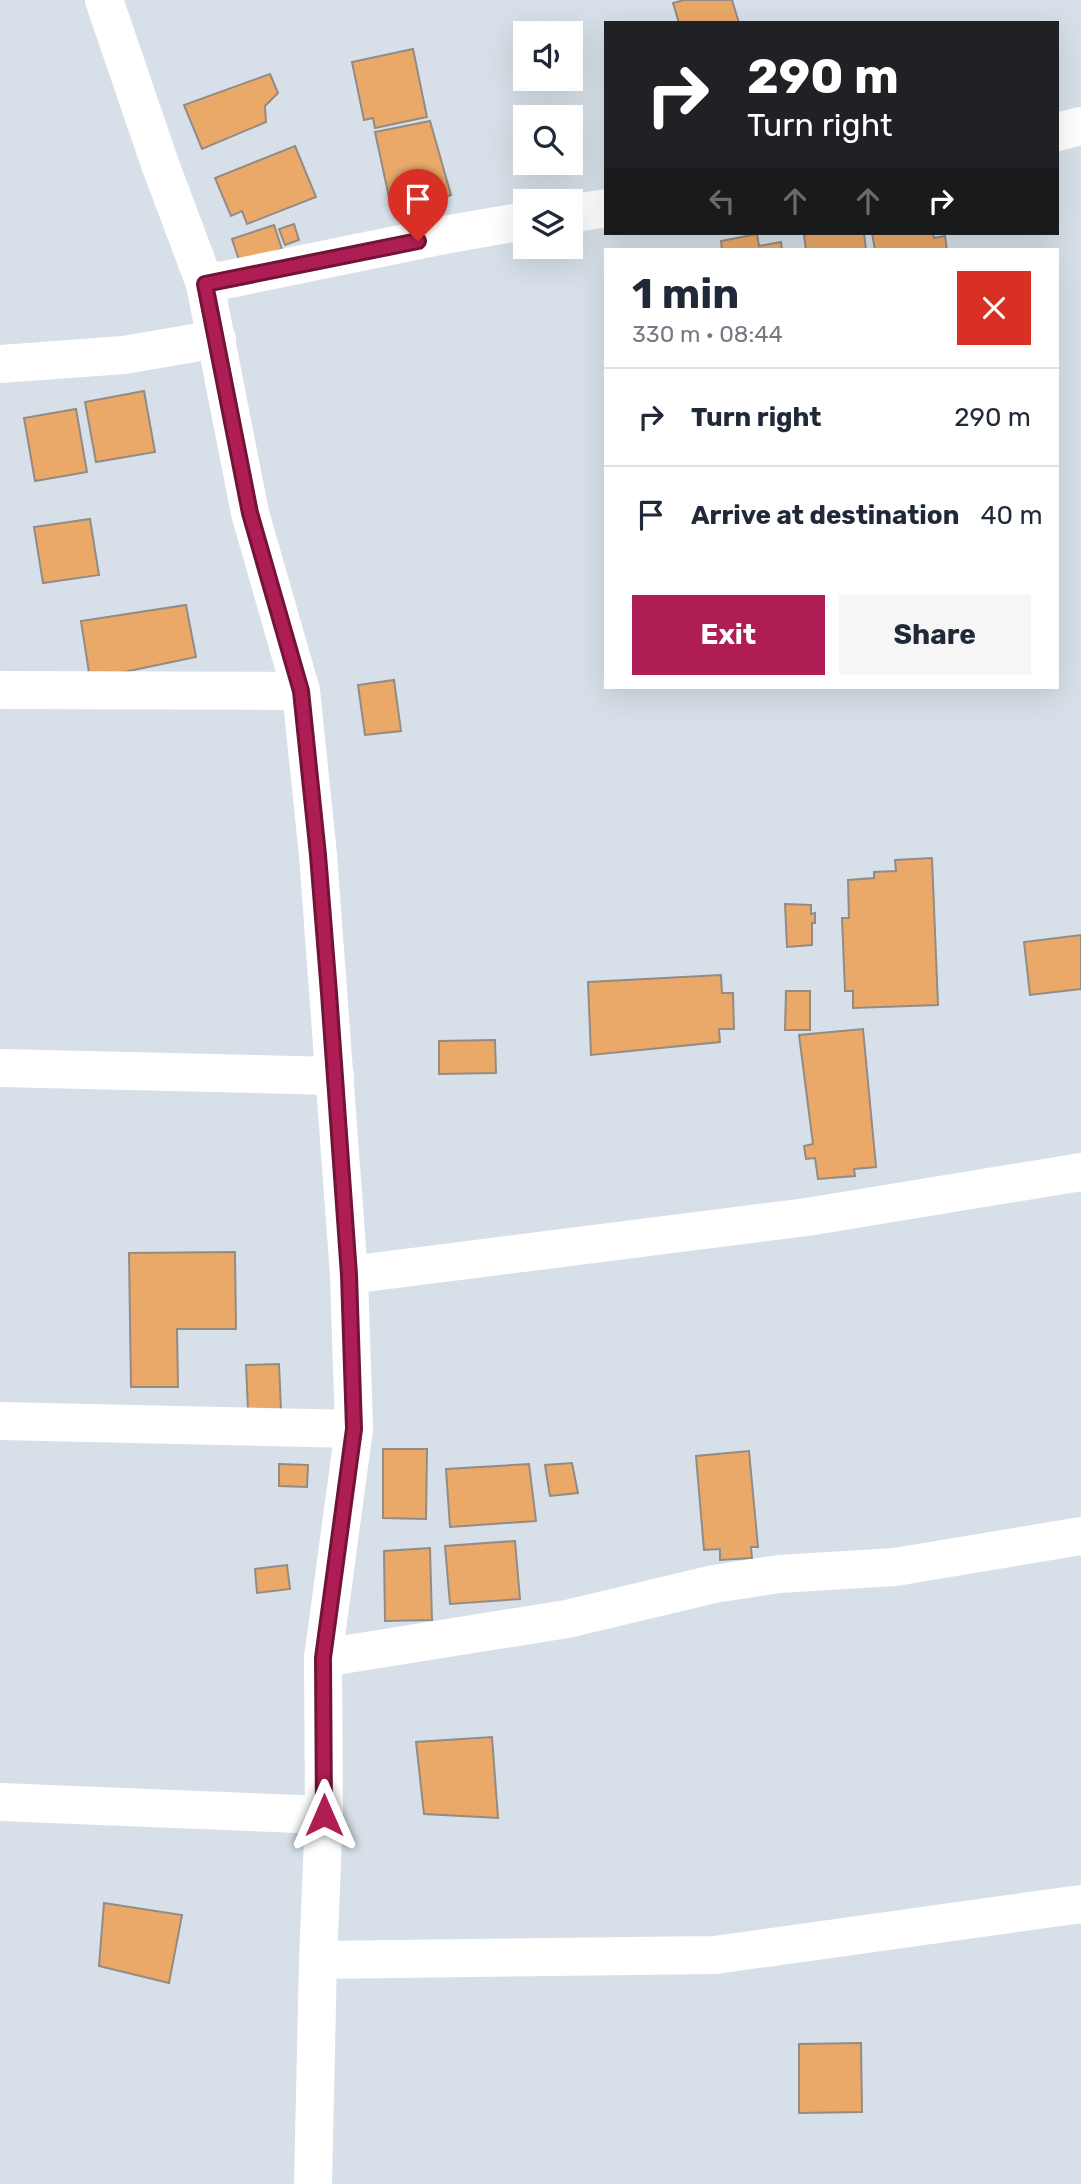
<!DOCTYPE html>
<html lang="en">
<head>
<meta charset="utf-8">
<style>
  :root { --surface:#fff; --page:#f6f6f7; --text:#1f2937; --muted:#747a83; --line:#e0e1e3; --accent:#ae1e54 }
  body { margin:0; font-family:Rubik,sans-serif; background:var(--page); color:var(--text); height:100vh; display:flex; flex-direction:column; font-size:26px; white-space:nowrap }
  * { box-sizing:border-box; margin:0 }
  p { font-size:23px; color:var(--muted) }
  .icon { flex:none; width:38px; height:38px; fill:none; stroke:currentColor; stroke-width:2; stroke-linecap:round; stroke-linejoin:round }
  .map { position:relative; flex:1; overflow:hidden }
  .panel { position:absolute; left:604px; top:248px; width:455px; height:441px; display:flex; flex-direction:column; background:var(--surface); border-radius:0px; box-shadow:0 7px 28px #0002 }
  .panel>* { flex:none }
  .top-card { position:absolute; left:604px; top:21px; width:455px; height:214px; border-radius:0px; box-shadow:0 7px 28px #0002; background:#202124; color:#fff; overflow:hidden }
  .tools { position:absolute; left:513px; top:21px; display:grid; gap:14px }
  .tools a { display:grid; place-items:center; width:70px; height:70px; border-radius:0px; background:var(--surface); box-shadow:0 7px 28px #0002; font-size:35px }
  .pin { position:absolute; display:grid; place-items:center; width:60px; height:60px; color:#fff; margin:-72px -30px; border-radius:50% 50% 50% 0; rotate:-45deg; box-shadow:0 0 7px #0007 }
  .pin .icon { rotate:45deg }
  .me { position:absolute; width:77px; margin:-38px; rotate:0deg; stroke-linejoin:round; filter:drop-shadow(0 0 5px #0008) }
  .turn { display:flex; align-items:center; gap:24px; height:147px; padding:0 28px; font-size:32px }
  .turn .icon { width:91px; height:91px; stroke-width:2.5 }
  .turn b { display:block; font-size:49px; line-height:60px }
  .lanes { display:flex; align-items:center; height:66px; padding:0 28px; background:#0003; justify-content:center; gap:35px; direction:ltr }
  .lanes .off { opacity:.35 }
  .round { display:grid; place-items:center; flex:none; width:74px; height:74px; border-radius:0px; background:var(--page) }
  .headline { display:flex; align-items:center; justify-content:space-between; height:119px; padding:0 28px }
  h1 { font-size:42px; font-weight:700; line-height:52px }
  .action { display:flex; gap:14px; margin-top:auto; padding:14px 28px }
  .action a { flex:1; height:80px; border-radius:0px; background:var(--accent); color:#fff; font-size:28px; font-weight:700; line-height:80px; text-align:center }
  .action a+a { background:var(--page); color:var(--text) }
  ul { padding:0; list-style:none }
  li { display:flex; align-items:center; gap:21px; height:98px; padding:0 28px; border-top:2px solid var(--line) }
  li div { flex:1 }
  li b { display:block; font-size:26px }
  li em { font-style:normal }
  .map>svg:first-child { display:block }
  .building { fill:#eaa969; stroke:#938b84; stroke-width:2 }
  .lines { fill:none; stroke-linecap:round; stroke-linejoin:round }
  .minor { stroke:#fff; stroke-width:38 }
  .route-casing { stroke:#711437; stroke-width:18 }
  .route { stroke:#ae1e54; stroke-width:12 }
</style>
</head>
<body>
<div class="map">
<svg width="1081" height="2184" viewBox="0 0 1081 2184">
  <rect width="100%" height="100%" fill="#d7e0e8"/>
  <g class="building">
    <polygon points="684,0 732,0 739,23 679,23 673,3"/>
    <polygon points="413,49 427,117 375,128 373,118 364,120 352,62"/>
    <polygon points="270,74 278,93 265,106 266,122 202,149 184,105"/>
    <polygon points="430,121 451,195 410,207 407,197 390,202 375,132"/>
    <polygon points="295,146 316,197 247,224 242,211 231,216 215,178"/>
    <polygon points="294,224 299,240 285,245 279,229"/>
    <polygon points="274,225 282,249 240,263 232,239"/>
    <polygon points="814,233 864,233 866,250 806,250 804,235"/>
    <polygon points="872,233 933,233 934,238 945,236 947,250 875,250"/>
    <polygon points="757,234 759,246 781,242 782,250 722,250 721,241"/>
    <polygon points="144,391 155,452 96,462 85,402"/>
    <polygon points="76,409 87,472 35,481 24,418"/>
    <polygon points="90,519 99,575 43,583 34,527"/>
    <polygon points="186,605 196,657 90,679 81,621"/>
    <polygon points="394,680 401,731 365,735 358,685"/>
    <polygon points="932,858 938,1005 853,1008 853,991 845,991 842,918 849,918 848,880 874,878 874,872 896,871 895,860"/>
    <polygon points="785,904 811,905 811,914 815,913 815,923 812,923 812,945 787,947"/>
    <polygon points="1081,935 1081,989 1030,995 1024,942"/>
    <polygon points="721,975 722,993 733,993 734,1029 719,1029 720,1042 591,1055 588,982"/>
    <polygon points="786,991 810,991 810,1030 785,1030"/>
    <polygon points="863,1029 876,1167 854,1169 855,1176 818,1179 815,1158 806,1159 804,1146 813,1144 799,1035"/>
    <polygon points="495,1040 496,1073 439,1074 439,1041"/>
    <polygon points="235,1252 236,1329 177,1329 178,1387 131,1387 129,1253"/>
    <polygon points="279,1364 281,1410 248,1411 246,1365"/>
    <polygon points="383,1449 427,1449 426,1519 383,1518"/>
    <polygon points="749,1451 758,1547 751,1547 752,1558 720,1560 720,1549 704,1550 696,1456"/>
    <polygon points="572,1463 578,1493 550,1496 545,1465"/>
    <polygon points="279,1464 308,1465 307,1487 279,1486"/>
    <polygon points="529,1464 536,1521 450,1527 446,1469"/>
    <polygon points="515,1541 520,1599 450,1604 445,1546"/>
    <polygon points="430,1548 432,1620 385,1621 384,1551"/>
    <polygon points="287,1565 290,1589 257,1593 255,1569"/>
    <polygon points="492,1737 498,1818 424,1814 416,1742"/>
    <polygon points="104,1903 182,1915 169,1983 99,1966"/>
    <polygon points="861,2043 862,2112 799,2113 799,2044"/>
  </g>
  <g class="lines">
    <g class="minor">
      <polyline points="104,0 160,164 205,284 250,513 301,691 318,855 349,1275 354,1429 323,1658 324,1815 318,1960 313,2184"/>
      <polyline points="1057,132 1081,126"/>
      <polyline points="570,214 606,208"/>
      <polyline points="205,284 444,235 525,221"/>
      <polyline points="0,364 124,355 217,339"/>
      <polyline points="0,690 301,691"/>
      <polyline points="0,1068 335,1076"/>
      <polyline points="349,1275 807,1217 1081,1172"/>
      <polyline points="0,1421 354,1429"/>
      <polyline points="323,1658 567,1619 714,1584 779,1574 895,1567 1081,1536"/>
      <polyline points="0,1802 324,1815"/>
      <polyline points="318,1960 715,1955 1081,1904"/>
    </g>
  </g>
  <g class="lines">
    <g class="route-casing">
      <polyline id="route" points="324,1815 323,1658 354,1429 349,1275 329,993 318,855 301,691 250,513 205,284 418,241"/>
    </g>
    <use href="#route" class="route"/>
  </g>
</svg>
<div class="tools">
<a><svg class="icon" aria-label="sound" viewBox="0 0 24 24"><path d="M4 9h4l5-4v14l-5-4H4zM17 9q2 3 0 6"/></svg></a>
<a><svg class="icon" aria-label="search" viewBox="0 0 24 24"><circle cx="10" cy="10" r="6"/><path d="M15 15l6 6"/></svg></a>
<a><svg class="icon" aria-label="layers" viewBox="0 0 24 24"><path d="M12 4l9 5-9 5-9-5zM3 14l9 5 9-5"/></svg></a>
</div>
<div class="pin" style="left:418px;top:241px;background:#d93025"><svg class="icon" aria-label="arrive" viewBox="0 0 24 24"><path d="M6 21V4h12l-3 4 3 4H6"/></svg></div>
<svg class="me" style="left:324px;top:1815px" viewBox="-20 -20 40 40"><path d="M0-17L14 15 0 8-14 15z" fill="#ae1e54" stroke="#fff" stroke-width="4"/></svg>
<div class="top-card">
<div class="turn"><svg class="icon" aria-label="right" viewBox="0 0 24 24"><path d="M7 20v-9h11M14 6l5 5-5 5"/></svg><div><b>290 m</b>Turn right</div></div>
<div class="lanes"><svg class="icon off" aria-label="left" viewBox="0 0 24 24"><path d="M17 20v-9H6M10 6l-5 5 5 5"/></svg><svg class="icon off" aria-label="ahead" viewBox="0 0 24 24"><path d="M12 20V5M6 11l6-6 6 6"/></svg><svg class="icon off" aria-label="ahead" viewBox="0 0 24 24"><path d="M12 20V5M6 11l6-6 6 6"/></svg><svg class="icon" aria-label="right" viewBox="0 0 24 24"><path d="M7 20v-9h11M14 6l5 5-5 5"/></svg></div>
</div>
<section class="panel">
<div class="headline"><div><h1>1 min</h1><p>330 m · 08:44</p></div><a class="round" style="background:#d93025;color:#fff"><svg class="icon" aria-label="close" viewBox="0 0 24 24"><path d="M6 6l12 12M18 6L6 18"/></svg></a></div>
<ul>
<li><svg class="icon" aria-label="right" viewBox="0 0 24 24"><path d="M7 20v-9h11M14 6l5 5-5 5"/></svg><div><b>Turn right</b></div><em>290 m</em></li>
<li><svg class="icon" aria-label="arrive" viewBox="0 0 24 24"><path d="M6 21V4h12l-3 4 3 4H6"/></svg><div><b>Arrive at destination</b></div><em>40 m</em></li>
</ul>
<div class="action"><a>Exit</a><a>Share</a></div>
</section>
</div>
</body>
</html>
